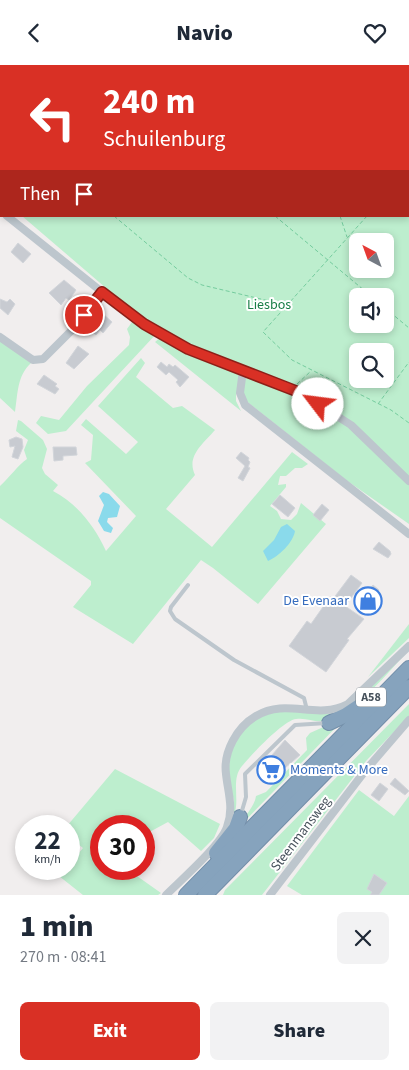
<!DOCTYPE html>
<html lang="en">
<head>
<meta charset="utf-8">
<style>
  :root { --surface:#fff; --page:#f2f2f3; --text:#1f2937; --muted:#747a83; --accent:#d93025 }
  body { margin:0; font-family:"Source Sans 3",sans-serif; background:var(--page); color:var(--text); height:100vh; display:flex; flex-direction:column; font-size:19px; white-space:nowrap }
  * { box-sizing:border-box; margin:0 }
  p { font-size:16px; color:var(--muted) }
  .icon { flex:none; width:28px; height:28px; fill:none; stroke:currentColor; stroke-width:2; stroke-linecap:round; stroke-linejoin:round }
  .map { position:relative; height:830px; overflow:hidden }
  .drawer { display:flex; flex-direction:column; background:var(--surface); flex:1 }
  .drawer>* { flex:none }
  .guide { position:absolute; left:0px; top:0px; width:410px; height:152px; box-shadow:0 2px 8px #0003; background:#d93025; color:#fff; overflow:hidden }
  .needle { width:32px; rotate:319deg }
  .buttons { position:absolute; left:349px; top:168px; display:grid; gap:10px }
  .buttons a { display:grid; place-items:center; width:45px; height:45px; border-radius:8px; background:var(--surface); box-shadow:0 2px 8px #0003; font-size:25px }
  .speed { position:absolute; left:15px; top:750px; display:flex; gap:10px; font-size:25px; font-weight:700; text-align:center }
  .speed>* { display:grid; place-content:center; width:65px; height:65px; border-radius:50%; background:var(--surface); box-shadow:0 2px 8px #0003; line-height:1 }
  .speed small { font-size:12px; font-weight:400 }
  .speed .limit { border:8px solid #d22; background:#fff; color:#111 }
  .pin { position:absolute; display:grid; place-items:center; width:42px; height:42px; color:#fff; margin:-21px; border:2px solid #fff; border-radius:50%; box-shadow:0 1px 5px #0007 }
  .me { position:absolute; width:55px; margin:-28px; rotate:300deg; stroke-linejoin:round; filter:drop-shadow(0 0 4px #0008) }
  .turn { display:flex; align-items:center; gap:18px; height:105px; padding:0 20px; font-size:22px }
  .turn .icon { width:65px; height:65px; stroke-width:2.5 }
  .turn b { display:block; font-size:35px; line-height:42px }
  .then { display:flex; align-items:center; height:48px; padding:0 20px; background:#0003; gap:10px; font-size:19px }
  .round { display:grid; place-items:center; flex:none; width:52px; height:52px; border-radius:8px; background:var(--page) }
  .overview { display:flex; align-items:center; justify-content:space-between; height:85px; padding:0 20px }
  h1 { font-size:30px; font-weight:800; line-height:38px }
  .cta { display:flex; gap:10px; margin-top:auto; padding:10px 20px }
  .cta a { flex:1; height:58px; border-radius:8px; background:var(--accent); color:#fff; font-size:20px; font-weight:800; line-height:58px; text-align:center }
  .cta a+a { background:var(--page); color:var(--text) }
  header { display:flex; justify-content:space-between; align-items:center; height:65px; padding:0 20px; background:var(--surface); font-size:22px; font-weight:800 }
  .map>svg:first-child { display:block }
  .green { fill:#bdeece; fill-rule:evenodd }
  .water { fill:#8adaeb }
  .building { fill:#c8cbd1; stroke:#d2d5da }
  .lines { fill:none; stroke-linecap:round; stroke-linejoin:round }
  .motorway-casing { stroke:#728ea9; stroke-width:16 }
  .path { stroke:#75cc9e; stroke-width:1; stroke-dasharray:4 2.5; stroke-linecap:butt }
  .service { stroke:#bdc6cd; stroke-width:4 }
  .minor { stroke:#bdc6cd; stroke-width:8 }
  .motorway { stroke:#86a3bd; stroke-width:14 }
  .route-casing { stroke:#8d1f18; stroke-width:12 }
  .route { stroke:#d93025; stroke-width:9 }
  .labels { text-anchor:middle; dominant-baseline:central; stroke-width:4; stroke-linejoin:round; paint-order:stroke }
  .shield { fill:#fff; stroke:#7e868d; stroke-width:1 }
  .shield-label { font-size:12px; font-weight:bold; fill:#47525c }
  .park-label { font-size:14px; fill:#187d46; stroke:#fff }
  .shop-label { font-size:14px; fill:#366cbe; stroke:#fff; text-anchor:end }
  .street-label { font-size:14px; fill:#47525c; stroke:#fff }
</style>
</head>
<body>
<header><svg class="icon" aria-label="back" viewBox="0 0 24 24"><path d="M15 5l-7 7 7 7"/></svg>Navio<svg class="icon" aria-label="heart" viewBox="0 0 24 24"><path d="M12 20l-8-8c-3-5 5-10 8-4 3-6 11-1 8 4z"/></svg></header>
<div class="map">
<svg width="409" height="830" viewBox="0 0 409 830">
  <rect width="100%" height="100%" fill="#f1eeee"/>
  <g class="green">
    <path d="M0 0H409V459L346 415 236 328V336L241 346 155 277 162 271 22 151H409V1H1V133ZM358 176H385V204H358ZM358 231H385V259H358ZM358 286H385V314H358Z"/>
    <polygon points="101,230 157,268 66,366 48,369 36,358 41,351 59,355 87,321 129,280 130,272 127,264 132,257"/>
    <path d="M0 273 31 298C17 311 18 328 15 347L0 333Z"/>
    <path d="M141 293 145 298 136 312 173 343 182 341 215 365C203 379 186 391 195 410L166 444 212 482 292 387 308 399 302 403H295L286 411H280L278 420 286 419V422L270 441 277 446 281 454 291 455 297 449 301 438 326 459 258 539 213 503 201 495 133 579 73 542 91 520V516L0 453V421C10 412 18 400 27 394L24 385 28 375 16 366 18 355 21 356 43 375 47 384 42 403 45 409 58 420 53 426C77 438 95 462 106 486L136 451 85 398 91 395 93 370 81 360 86 354 126 389 138 377 98 341Z"/>
    <polygon points="409,559 409,573 368,612"/>
    <path d="M409 585C383 613 365 637 330 654 318 660 308 652 296 654 284 655 251 690 242 701 229 716 243 740 231 755L234 736 228 709 231 684 248 658 277 645 328 649 346 643Z"/>
    <polygon points="409,639 409,651 366,696 262,830 223,830 225,825"/>
    <path d="M346 652 240 761C244 751 255 741 256 731L266 727 307 685 306 673 310 668Z"/>
    <polygon points="115,704 220,759 214,773 201,786 168,757 144,770 144,761 101,761 101,804 127,804 161,828 158,830 83,830 59,811 65,804 69,804 69,800 83,783 69,772 67,761"/>
    <polygon points="359,725 394,751 409,731 409,830 302,830 287,821"/>
  </g>
  <g class="water">
    <polygon points="103,427 109,429 120,441 117,452 108,453 107,457 113,463 111,468 104,466 98,456 104,440 99,431"/>
    <path d="M287 459 295 466C293 478 279 491 268 496L263 486 274 475 281 462Z"/>
  </g>
  <g class="building">
    <polygon points="18,178 31,189 23,198 11,187"/>
    <polygon points="64,215 76,225 69,235 66,233 61,240 49,228"/>
    <polygon points="0,234 7,237 10,234 15,239 8,250 0,243"/>
    <polygon points="102,248 112,257 103,268 100,265 96,270 89,264"/>
    <polygon points="78,281 89,289 74,304 66,298"/>
    <polygon points="161,297 167,302 169,299 173,302 175,300 189,312 180,322 176,317 178,315 169,307 166,310 157,302"/>
    <polygon points="44,310 57,319 55,321 59,324 55,329 37,319"/>
    <polygon points="16,372 22,374 23,382 18,394 12,392 15,381 10,382 9,375"/>
    <polygon points="53,382 76,382 77,390 63,391 63,395 54,396"/>
    <polygon points="241,387 249,393 248,395 250,397 248,402 250,403 243,416 238,413 245,401 236,393"/>
    <polygon points="280,430 295,443 288,452 272,439"/>
    <polygon points="322,439 329,445 320,456 313,450"/>
    <polygon points="379,477 390,486 391,489 388,493 373,484"/>
    <polygon points="351,510 362,518 345,541 364,554 347,574 349,575 326,607 289,581 307,556 311,559 330,532 333,534"/>
    <polygon points="373,520 379,525 367,543 360,538"/>
    <polygon points="285,675 300,690 270,716 259,705"/>
    <polygon points="395,713 409,726 405,730 390,719"/>
    <polygon points="380,718 388,724 379,736 371,730"/>
    <polygon points="374,809 387,818 379,830 370,830 372,827 367,824"/>
  </g>
  <g class="lines">
    <g class="motorway-casing">
      <g id="motorway">
        <polyline points="329,658 346,650 367,636"/>
        <polyline points="216,788 236,763 240,752"/>
        <polyline points="186,830 409,603"/>
        <polyline points="205,830 409,622"/>
      </g>
    </g>
    <g class="path">
      <polyline points="95,0 97,1"/>
      <polyline points="257,0 258,1"/>
      <polyline points="150,1 151,0"/>
      <polyline points="0,48 1,49"/>
      <polyline points="114,151 188,213 202,220 286,240"/>
      <polyline points="275,151 371,231"/>
      <polyline points="340,151 347,172"/>
      <polyline points="367,151 263,267 292,295 391,345 409,358"/>
      <polyline points="385,243 409,263"/>
      <polyline points="297,319 311,306"/>
      <polyline points="378,339 409,297"/>
    </g>
    <g class="service">
      <polyline points="188,520 171,542 170,546 175,554 234,595 304,633 307,645"/>
      <polyline points="241,749 246,732 245,709 295,660 327,658"/>
    </g>
    <g class="minor">
      <polyline points="0,146 1,147"/>
      <polyline points="7,151 102,227 159,268 189,284 301,328 351,360 409,416"/>
      <polyline points="0,272 33,295 43,294 75,262 102,227"/>
      <polyline points="243,305 240,328 245,340 409,469"/>
      <path d="M166 830C181 815 221 780 227 762 234 743 228 728 226 709 223 687 237 662 256 651 288 632 315 656 348 639L409 581"/>
      <polyline points="270,830 365,706 409,655"/>
    </g>
    <use href="#motorway" class="motorway"/>
  </g>
  <g class="lines">
    <g class="route-casing">
      <polyline id="route" points="84,250 102,227 144,259 188,284 301,328 318,339"/>
    </g>
    <use href="#route" class="route"/>
  </g>
  <defs>
    <g id="shop-ring" transform="scale(1.4375)"><circle r="9.5" fill="#fff" stroke="#3f7fe0" stroke-width="1.5"/><path d="M-5-2.5h2.3a2.7 3.5 0 0 1 5.4 0H5L5.5 6h-11ZM-1.5-2.5h3a1.5 2.3 0 0 0-3 0Z" fill="#3f7fe0"/></g>
    <g id="supermarket-ring" transform="scale(1.4375)"><circle r="9.5" fill="#fff" stroke="#3f7fe0" stroke-width="1.5"/><path d="M-6-5.5h2.5l.6 2H6L4.5 2H-2.5L-4.4-4H-6ZM-1.5 3.2a1.3 1.3 0 1 0 .1 0ZM3 3.2a1.3 1.3 0 1 0 .1 0Z" fill="#3f7fe0"/></g>
  </defs>
  <g fill-rule="evenodd">
    <use href="#shop-ring" x="368" y="536"/>
    <use href="#supermarket-ring" x="271" y="705"/>
  </g>
  <g class="labels">
    <rect class="shield" x="356" y="622.5" width="30" height="19" rx="4"/>
    <g class="shield-label">
      <text x="371" y="632">A58</text>
    </g>
    <g class="park-label">
      <text x="269" y="240">Liesbos</text>
    </g>
    <g class="shop-label">
      <text x="349" y="536">De Evenaar</text>
      <text x="290" y="705" text-anchor="start">Moments &amp; More</text>
    </g>
    <g class="street-label">
      <text transform="translate(301 769) rotate(-53)">Steenmansweg</text>
    </g>
  </g>
</svg>
<div class="buttons">
<a><svg class="needle" viewBox="-14 -14 28 28"><path d="M0-13l5 13h-10z" fill="#e53935"/><path d="M0 13l5-13h-10z" fill="#747a83"/></svg></a>
<a><svg class="icon" aria-label="sound" viewBox="0 0 24 24"><path d="M4 9h4l5-4v14l-5-4H4zM17 9q2 3 0 6"/></svg></a>
<a><svg class="icon" aria-label="search" viewBox="0 0 24 24"><circle cx="10" cy="10" r="6"/><path d="M15 15l6 6"/></svg></a>
</div>
<div class="speed"><div>22<small>km/h</small></div><div class="limit">30</div></div>
<div class="pin" style="left:84px;top:250px;background:#d93025"><svg class="icon" aria-label="arrive" viewBox="0 0 24 24"><path d="M6 21V4h12l-3 4 3 4H6"/></svg></div>
<svg class="me" style="left:318px;top:339px" viewBox="-20 -20 40 40"><circle r="19" fill="#fff"/><path d="M0-13L10 11 0 6-10 11z" fill="#d93025"/></svg>
<div class="guide">
<div class="turn"><svg class="icon" aria-label="left" viewBox="0 0 24 24"><path d="M17 20v-9H6M10 6l-5 5 5 5"/></svg><div><b>240 m</b>Schuilenburg</div></div>
<div class="then">Then<svg class="icon" aria-label="arrive" viewBox="0 0 24 24"><path d="M6 21V4h12l-3 4 3 4H6"/></svg></div>
</div>
</div>
<section class="drawer">
<div class="overview"><div><h1>1 min</h1><p>270 m · 08:41</p></div><a class="round"><svg class="icon" aria-label="close" viewBox="0 0 24 24"><path d="M6 6l12 12M18 6L6 18"/></svg></a></div>
<div class="cta"><a>Exit</a><a>Share</a></div>
</section>
</body>
</html>
